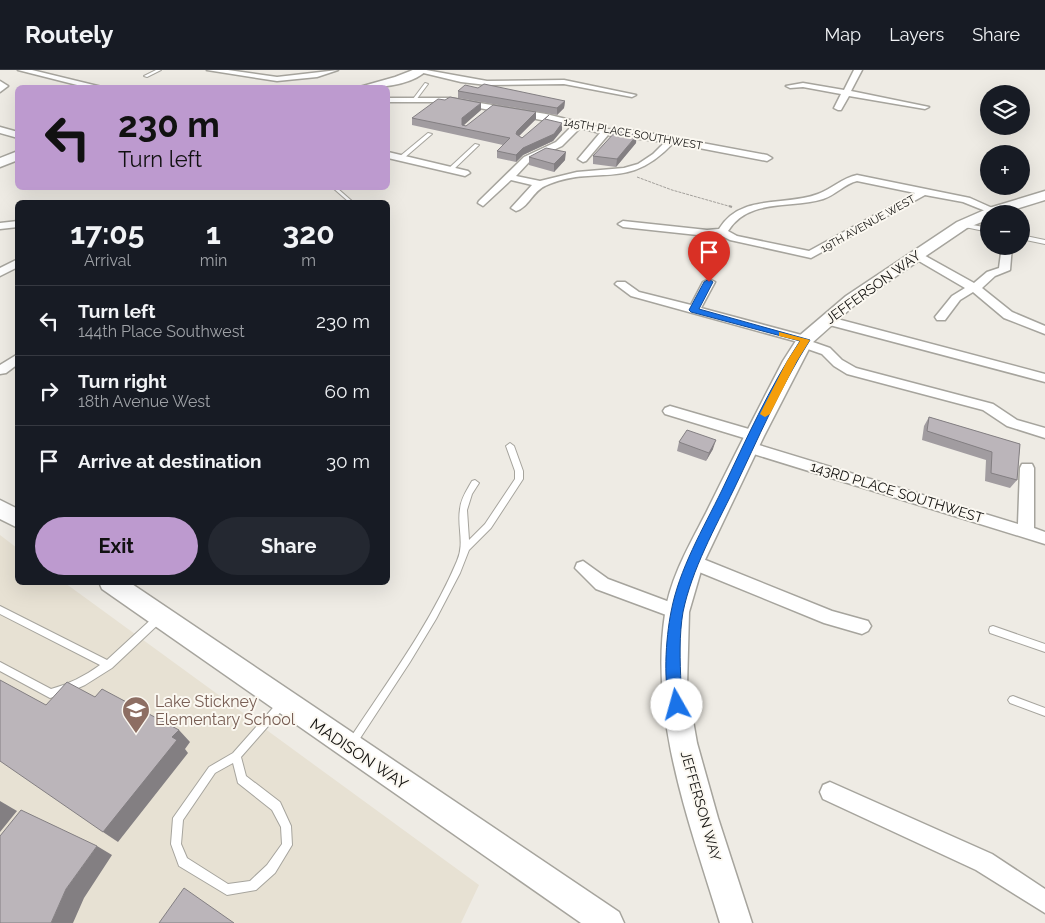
<!DOCTYPE html>
<html lang="en">
<head>
<meta charset="utf-8">
<style>
  :root { --surface:#171b24; --page:#242831; --text:#f1f3f6; --muted:#9ea1a6; --line:#363941; --accent:#bd9acf }
  body { margin:0; font-family:Raleway,sans-serif; background:var(--page); color:var(--text); height:100vh; display:flex; flex-direction:column; font-size:19px; white-space:nowrap }
  * { box-sizing:border-box; margin:0 }
  p { font-size:16px; color:var(--muted) }
  .icon { flex:none; width:28px; height:28px; fill:none; stroke:currentColor; stroke-width:2; stroke-linecap:round; stroke-linejoin:round }
  .map { position:relative; flex:1; overflow:hidden }
  .drawer { position:absolute; left:15px; top:130px; width:375px; height:385px; display:flex; flex-direction:column; background:var(--surface); border-radius:8px; box-shadow:0 5px 20px #0002 }
  .drawer>* { flex:none }
  .banner { position:absolute; left:15px; top:15px; width:375px; height:105px; border-radius:8px; box-shadow:0 5px 20px #0002; background:#bd9acf; color:#111; overflow:hidden }
  .controls { position:absolute; left:980px; top:15px; display:grid; gap:10px }
  .controls a { display:grid; place-items:center; width:50px; height:50px; border-radius:50%; background:var(--surface); box-shadow:0 5px 20px #0002; font-size:25px }
  .pin { position:absolute; display:grid; place-items:center; width:42px; height:42px; color:#fff; margin:-51px -21px; border-radius:50% 50% 50% 0; rotate:-45deg; box-shadow:0 0 5px #0007 }
  .pin .icon { rotate:45deg }
  .me { position:absolute; width:55px; margin:-28px; rotate:353deg; stroke-linejoin:round; filter:drop-shadow(0 0 4px #0008) }
  .turn { display:flex; align-items:center; gap:18px; height:105px; padding:0 20px; font-size:22px }
  .turn .icon { width:65px; height:65px; stroke-width:2.5 }
  .turn b { display:block; font-size:35px; line-height:42px }
  .eta { display:flex; justify-content:space-evenly; align-items:center; height:85px; text-align:center }
  .eta b { font-size:30px; font-weight:700; line-height:35px }
  .button { display:flex; gap:10px; margin-top:auto; padding:10px 20px }
  .button a { flex:1; height:58px; border-radius:30px; background:var(--accent); color:#111; font-size:20px; font-weight:700; line-height:58px; text-align:center }
  .button a+a { background:var(--page); color:var(--text) }
  ul { padding:0; list-style:none }
  li { display:flex; align-items:center; gap:15px; height:70px; padding:0 20px; border-top:1px solid var(--line) }
  li div { flex:1 }
  li b { display:block; font-size:19px }
  li em { font-style:normal }
  header { display:flex; align-items:center; gap:30px; box-sizing:border-box; height:70px; padding:0 25px; background:var(--surface); border-bottom:1px solid var(--line) }
  header strong { font-size:24px }
  nav { display:flex; gap:28px; margin-inline-start:auto; font-size:18px }
  .map>svg:first-child { display:block }
  .built { fill:#e7e1d3 }
  .lines { fill:none; stroke-linecap:round; stroke-linejoin:round }
  .lane-casing { stroke:#a6a49d; stroke-width:2 }
  .street-casing { stroke:#a6a49d; stroke-width:3 }
  .secondary-casing { stroke:#a6a49d; stroke-width:3 }
  .path-far1 { stroke:#a3a09b; stroke-width:1; stroke-dasharray:3 1; stroke-linecap:butt }
  .path { stroke:#a3a09b; stroke-width:2; stroke-dasharray:4 2; stroke-linecap:butt }
  .lane { fill:#fff; fill-rule:evenodd }
  .street { fill:#fff; fill-rule:evenodd }
  .secondary { fill:#fff; fill-rule:evenodd }
  .wall { fill:#a19ca0 }
  .shaded-wall { fill:#837f82 }
  .building { fill:#bbb5ba; stroke:#837f82 }
  .route { fill:#1a73e8; stroke:#114b97 }
  .slow { fill:#f59e0b }
  .labels { text-anchor:middle; dominant-baseline:central; stroke-width:4; stroke-linejoin:round; paint-order:stroke }
  .far-street-label { font-size:11px; fill:#11100e; stroke:#fbf8f1 }
  .street-label { font-size:14px; fill:#11100e; stroke:#fbf8f1 }
  .near-education-label { font-size:16px; fill:#785e54; stroke:#fbf8f1; text-anchor:start }
  .near-street-label { font-size:16px; fill:#11100e; stroke:#fbf8f1 }
</style>
</head>
<body>
<header>
<strong>Routely</strong>
<nav><a>Map</a><a>Layers</a><a>Share</a></nav>
</header>
<div class="map">
<svg width="1045" height="853" viewBox="0 0 1045 853">
  <rect width="100%" height="100%" fill="#eeebe4"/>
  <polygon class="built" points="0,465 17,478 18,512 65,513 479,815 461,853 0,853"/>
  <g class="lines">
    <g class="lane-casing">
      <g id="lane">
        <polygon points="156,0 161,0 147,7 144,6"/>
        <polygon points="425,13 428,14 416,30 414,30 413,29"/>
        <polygon points="428,63 432,64 403,89 399,89 399,87"/>
        <polygon points="475,74 479,75 452,101 448,101 448,99"/>
        <polygon points="333,118 337,118 353,132 349,132"/>
        <polygon points="962,153 989,158 989,162 960,156 960,154"/>
        <polygon points="1021,165 1045,170 1045,174 1021,169"/>
        <path d="M510 373 514 376 523 401V409L491 458 469 480 460 503 436 549 410 592 355 676 352 678 349 676 347 673 349 670C387 612 430 555 457 491 465 473 457 457 460 439 461 428 467 420 472 411L475 410 479 413 472 424 467 440 469 470 485 454 515 409V401L506 376Z"/>
        <path d="M0 536 107 590 157 544 160 543 163 544 164 547 163 550 112 598 85 615 67 623 50 628 0 601V592L51 619C69 614 85 606 100 595L0 544Z"/>
        <polygon points="993,556 1045,574 1045,582 990,563 989,560 990,557"/>
        <polygon points="1013,626 1045,638 1045,646 1010,633 1008,630 1010,627"/>
        <path d="M282 630 285 631 287 634 285 637 241 687 246 706 280 732 291 756 292 775 275 803 256 820 227 825 179 796 171 774 173 748 209 697 233 683 279 631ZM233 693 238 713 272 740 281 757 282 774 267 795 250 811 228 814 187 788 181 774 183 750 215 703Z"/>
      </g>
    </g>
    <g class="street-casing">
      <g id="street">
        <polygon points="18,0 32,0 106,18 89,18"/>
        <polygon points="207,0 228,0 277,7 338,0 317,7 277,11"/>
        <polygon points="411,0 426,0 487,11 564,10 636,25 632,27 564,14 487,15 461,12"/>
        <polygon points="854,0 862,0 851,21 929,37 925,39 849,26 841,40 838,40 834,38 841,24 803,17 790,18 786,16 803,13 844,20"/>
        <polygon points="0,11 8,16 0,22"/>
        <path d="M388 28H449L546 44 606 59 638 61 767 85 772 88 767 91 673 73C627 123 596 93 545 116 533 121 528 138 516 141L511 138 532 115 511 110 483 136 478 133 479 131 524 87 556 72 572 56 449 32H388ZM580 58 600 63 578 89 583 92 586 91 608 65 665 72 653 84 638 94 624 98 577 102 540 111 516 106 530 91 562 76Z"/>
        <polygon points="0,57 18,62 18,68 0,63"/>
        <polygon points="388,82 468,101 470,103 465,106 388,88"/>
        <path d="M857 105 970 128 999 141 993 144 963 132 925 125 811 188 730 170 720 165 707 166 623 157 618 154 623 151 707 160 719 159C741 123 784 137 818 124 832 119 842 108 857 105ZM857 111 915 123 809 181 737 166 728 161C748 128 791 139 823 129 836 125 844 114 857 111Z"/>
        <polygon points="18,151 18,157 0,159 0,153"/>
        <polygon points="1002,176 1012,176 1010,200 995,206 982,218 1012,242 1045,256 1045,264 1004,248 973,222 960,230 945,250 937,250 935,247 952,226 965,218 912,187 912,183 920,183 974,213 987,202 999,198"/>
        <polygon points="18,189 18,197 0,206 0,198"/>
        <polygon points="709,209 715,212 701,238 809,267 810,271 830,278 842,290 856,298 993,334 1017,350 1045,358 1045,368 1007,356 983,340 847,304 834,296 822,284 799,276 798,272 631,226 615,214 617,212 625,212 639,222 691,235 703,212"/>
        <polygon points="826,246 1045,304 1045,312 822,253 820,250"/>
        <polygon points="18,284 18,294 6,303 0,304 0,295"/>
        <polygon points="670,336 759,362 761,366 754,371 665,344 663,341 665,338"/>
        <polygon points="749,372 1018,454 1020,398 1022,394 1032,394 1034,398 1034,458 1045,462 1045,474 744,381 742,377"/>
        <polygon points="693,485 832,541 868,551 871,556 868,561 862,564 824,553 687,497 685,492 687,487"/>
        <polygon points="583,491 608,509 683,537 685,542 683,547 677,549 596,519 575,498 577,493"/>
        <polygon points="830,712 992,784 1045,819 1045,843 976,800 823,729 820,722 823,715"/>
      </g>
    </g>
    <g class="secondary-casing">
      <g id="secondary">
        <path d="M413 0H427C412 16 376 18 356 18L395 7Z"/>
        <polygon points="18,81 18,90 0,97 0,88"/>
        <path d="M1045 121V130L1000 144H989V149L967 158 858 232 812 273 764 366 703 494 689 542 687 617 697 673 718 748 752 853H720C690 754 649 649 665 544 670 508 690 474 706 443 731 392 757 341 783 291L799 266 846 226 957 152 989 138Z"/>
        <polygon points="0,430 18,439 18,458 0,449"/>
        <polygon points="99,512 129,512 619,842 624,853 581,853 102,519"/>
      </g>
    </g>
    <polyline class="path-far1" points="637,107 672,120 732,137"/>
    <polyline class="path" points="729,136 732,137"/>
    <use href="#lane" class="lane"/>
    <use href="#street" class="street"/>
    <use href="#secondary" class="secondary"/>
  </g>
  <g class="wall">
    <polygon points="478,18 565,31 564,38 557,45 458,28 458,21"/>
    <polygon points="481,40 463,55 466,56 536,49 519,66 522,68 549,50 562,60 553,71 523,85 516,92 497,88 497,81 503,75 412,55 412,48"/>
    <polygon points="636,73 616,97 593,94 593,86"/>
    <polygon points="529,87 565,90 554,102 529,95"/>
    <polygon points="929,347 1020,374 1017,410 1010,418 985,411 986,390 922,370 924,356"/>
    <polygon points="679,372 713,379 706,391 677,381"/>
  </g>
  <g class="shaded-wall">
    <polygon points="565,31 564,38 557,45 557,38"/>
    <polygon points="481,33 481,40 463,56 462,58 462,48"/>
    <polygon points="536,42 536,49 517,68 516,64 517,61"/>
    <polygon points="562,53 562,60 553,71 523,85 516,92 516,85 523,78"/>
    <polygon points="637,65 636,73 616,97 617,89"/>
    <polygon points="566,82 565,90 554,102 554,94"/>
    <polygon points="716,370 713,379 706,391 709,383"/>
    <polygon points="179,660 190,672 185,679 188,683 118,772 103,762 172,667"/>
    <polygon points="0,731 17,741 0,762"/>
    <polygon points="97,776 112,785 84,828 73,853 51,853 66,819"/>
  </g>
  <g class="building">
    <polygon points="484,14 565,31 557,38 458,21 465,15 478,18"/>
    <polygon points="450,27 481,33 462,48 462,55 466,56 493,35 536,42 517,61 516,64 522,68 549,45 545,49 562,53 554,64 523,78 516,85 497,81 510,68 412,48 438,29 445,30"/>
    <polygon points="616,61 637,65 617,89 593,86"/>
    <polygon points="546,78 566,82 554,94 529,87"/>
    <polygon points="929,347 1020,374 1017,410 991,403 992,382 927,361"/>
    <polygon points="687,360 716,370 709,383 679,372"/>
    <polygon points="0,610 46,635 67,612 95,627 102,619 179,660 172,667 177,670 103,762 0,691"/>
    <polygon points="21,740 97,776 66,819 51,853 0,853 0,766"/>
    <polygon points="184,818 234,853 159,853"/>
  </g>
  <path class="route" d="M709 209 713 212 699 239 810 270C780 317 758 369 734 419 715 458 692 499 683 542 679 565 680 591 681 614 682 623 686 632 682 640L677 642 672 640C662 616 666 567 671 542 679 499 703 459 722 420 746 370 769 318 800 271L691 242 689 240 704 212Z"/>
  <polygon class="slow" points="779,262 810,270 797,291 770,344 765,347 760,344 787,291 800,271 779,266"/>
  <defs>
    <g id="school-pin" transform="scale(1.4375)"><path d="M0 17L-7.5 6A9.5 9.5 0 1 1 7.5 6Z" fill="#8d6e63" stroke="#fbf8f1"/><path d="M0-5L7-2L0 1L-7-2ZM-4 1L0 2.5L4 1V4Q0 6-4 4Z" fill="#fff"/></g>
  </defs>
  <g fill-rule="evenodd">
    <use href="#school-pin" x="136" y="640"/>
  </g>
  <g class="labels">
    <g class="far-street-label">
      <text transform="translate(633 64) rotate(10)">145TH PLACE SOUTHWEST</text>
      <text transform="translate(868 154) rotate(-29)">19TH AVENUE WEST</text>
    </g>
    <g class="street-label">
      <text transform="translate(873 217) rotate(-36)">JEFFERSON WAY</text>
      <text transform="translate(897 422) rotate(17)">143RD PLACE SOUTHWEST</text>
      <text transform="translate(701 736) rotate(74)">JEFFERSON WAY</text>
    </g>
    <g class="near-education-label">
      <text x="155" y="631">Lake Stickney<tspan x="155" dy="18">Elementary School</tspan></text>
    </g>
    <g class="near-street-label">
      <text transform="translate(359 684) rotate(34)">MADISON WAY</text>
    </g>
  </g>
</svg>
<div class="controls">
<a><svg class="icon" aria-label="layers" viewBox="0 0 24 24"><path d="M12 4l9 5-9 5-9-5zM3 14l9 5 9-5"/></svg></a>
<a>+</a>
<a>−</a>
</div>
<div class="pin" style="left:709px;top:212px;background:#d93025"><svg class="icon" aria-label="arrive" viewBox="0 0 24 24"><path d="M6 21V4h12l-3 4 3 4H6"/></svg></div>
<svg class="me" style="left:677px;top:635px" viewBox="-20 -20 40 40"><circle r="19" fill="#fff"/><path d="M0-13L10 11 0 6-10 11z" fill="#1a73e8"/></svg>
<div class="banner">
<div class="turn"><svg class="icon" aria-label="left" viewBox="0 0 24 24"><path d="M17 20v-9H6M10 6l-5 5 5 5"/></svg><div><b>230 m</b>Turn left</div></div>
</div>
<section class="drawer">
<div class="eta">
<div><b>17:05</b><p>Arrival</p></div>
<div><b>1</b><p>min</p></div>
<div><b>320</b><p>m</p></div>
</div>
<ul>
<li><svg class="icon" aria-label="left" viewBox="0 0 24 24"><path d="M17 20v-9H6M10 6l-5 5 5 5"/></svg><div><b>Turn left</b><p>144th Place Southwest</p></div><em>230 m</em></li>
<li><svg class="icon" aria-label="right" viewBox="0 0 24 24"><path d="M7 20v-9h11M14 6l5 5-5 5"/></svg><div><b>Turn right</b><p>18th Avenue West</p></div><em>60 m</em></li>
<li><svg class="icon" aria-label="arrive" viewBox="0 0 24 24"><path d="M6 21V4h12l-3 4 3 4H6"/></svg><div><b>Arrive at destination</b></div><em>30 m</em></li>
</ul>
<div class="button"><a>Exit</a><a>Share</a></div>
</section>
</div>
</body>
</html>
